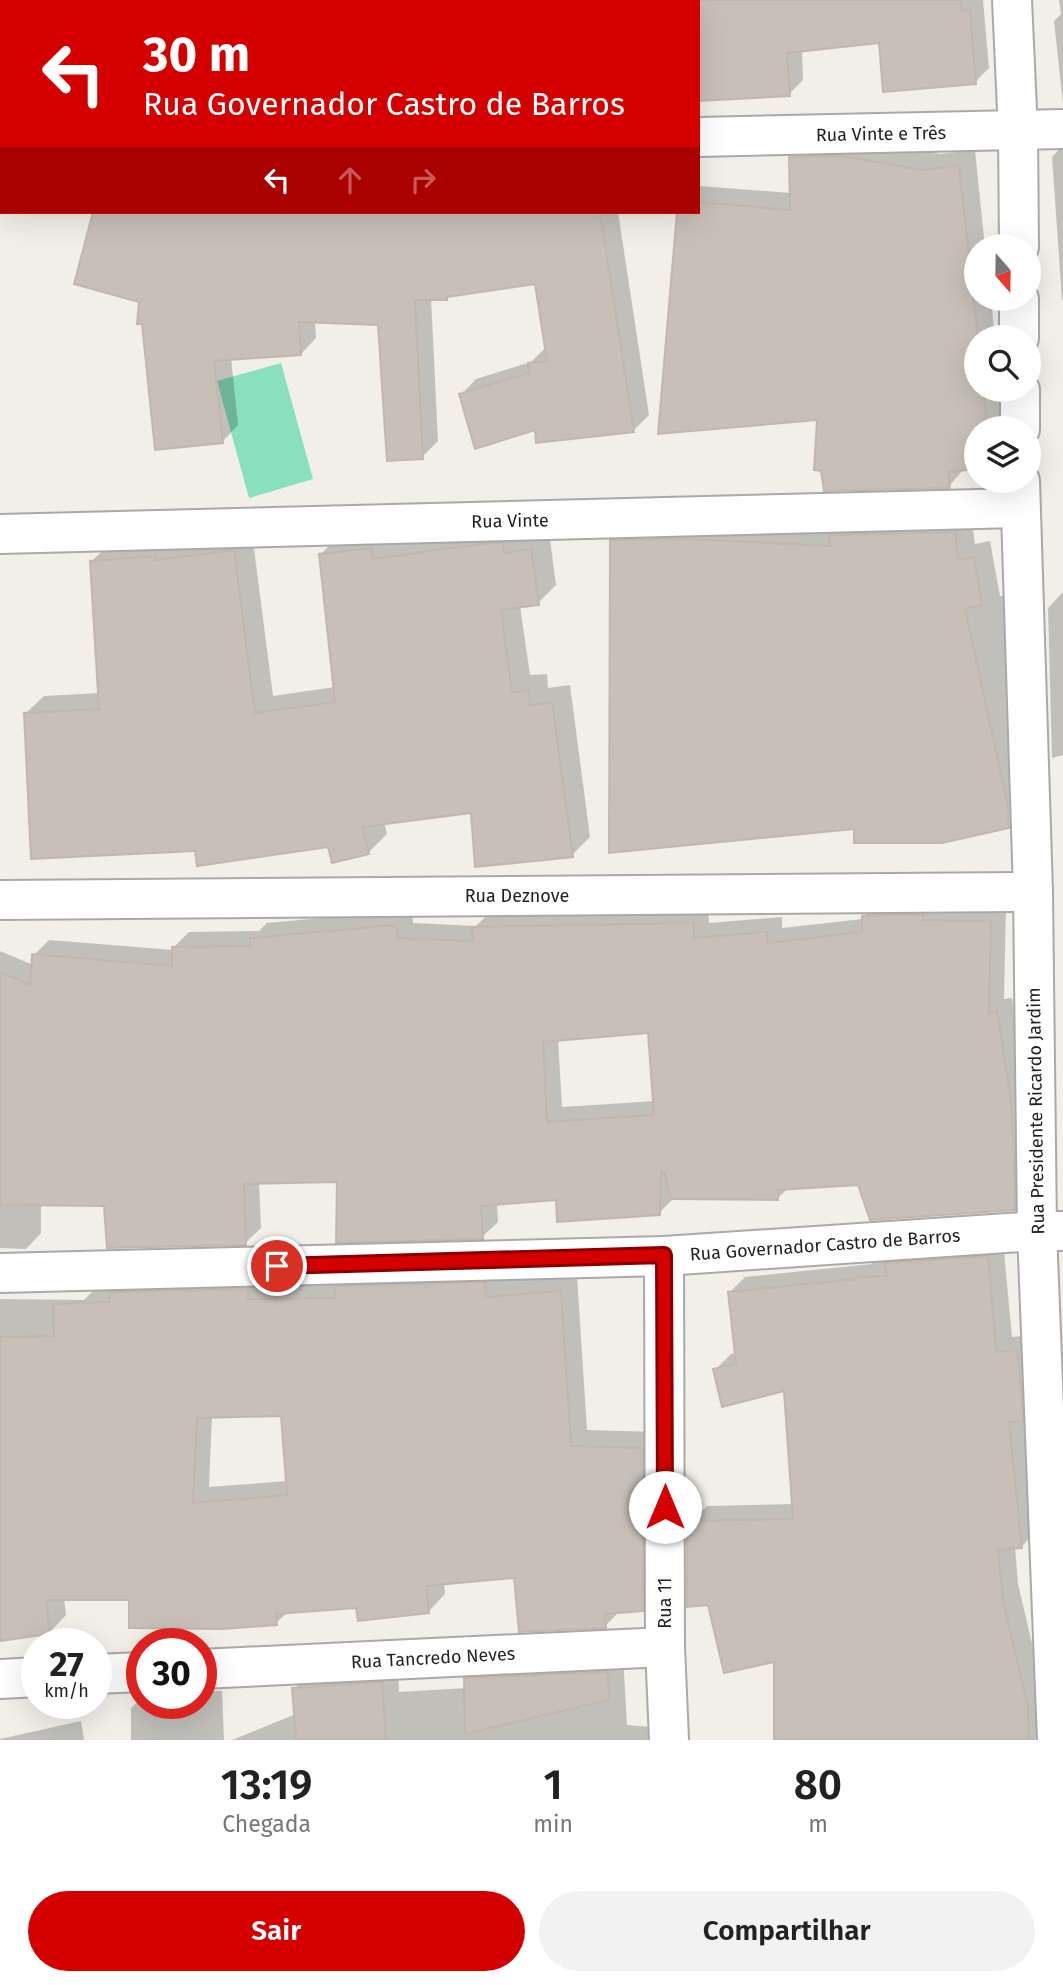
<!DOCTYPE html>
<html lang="pt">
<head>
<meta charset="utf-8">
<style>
  :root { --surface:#fff; --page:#f2f2f2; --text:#222; --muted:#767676; --accent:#d40000 }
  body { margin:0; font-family:"Fira Sans",sans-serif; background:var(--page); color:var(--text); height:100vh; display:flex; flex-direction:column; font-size:26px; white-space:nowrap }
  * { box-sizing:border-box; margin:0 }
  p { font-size:23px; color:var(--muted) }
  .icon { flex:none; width:38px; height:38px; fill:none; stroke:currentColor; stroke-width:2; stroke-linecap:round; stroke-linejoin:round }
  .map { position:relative; height:1740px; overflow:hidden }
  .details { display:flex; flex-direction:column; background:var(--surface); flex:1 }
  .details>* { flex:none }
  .banner { position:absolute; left:0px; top:0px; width:700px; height:214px; box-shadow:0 7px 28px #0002; background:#d40000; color:#fff; overflow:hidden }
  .needle { width:46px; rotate:160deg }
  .buttons { position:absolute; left:964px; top:234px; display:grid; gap:14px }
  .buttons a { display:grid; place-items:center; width:77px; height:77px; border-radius:50%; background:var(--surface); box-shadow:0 7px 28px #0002; font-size:35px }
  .speed { position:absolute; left:21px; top:1628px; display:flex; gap:14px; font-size:35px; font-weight:700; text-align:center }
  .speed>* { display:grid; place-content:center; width:91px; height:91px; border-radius:50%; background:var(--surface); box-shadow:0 7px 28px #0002; line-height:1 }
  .speed small { font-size:18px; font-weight:400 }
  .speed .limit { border:10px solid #d22; background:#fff; color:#111 }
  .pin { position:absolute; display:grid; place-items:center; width:60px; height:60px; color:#fff; margin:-30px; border:4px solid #fff; border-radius:50%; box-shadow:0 2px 7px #0007 }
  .me { position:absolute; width:77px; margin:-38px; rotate:0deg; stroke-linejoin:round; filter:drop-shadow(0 0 5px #0008) }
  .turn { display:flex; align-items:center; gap:24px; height:147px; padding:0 28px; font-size:32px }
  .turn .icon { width:91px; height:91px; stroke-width:2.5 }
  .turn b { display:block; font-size:49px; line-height:60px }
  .lanes { display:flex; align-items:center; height:66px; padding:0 28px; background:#0003; justify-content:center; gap:35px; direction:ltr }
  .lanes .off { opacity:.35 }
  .eta { display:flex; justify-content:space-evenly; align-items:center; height:119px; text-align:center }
  .eta b { font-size:42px; font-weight:600; line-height:49px }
  .cta { display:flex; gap:14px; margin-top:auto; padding:14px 28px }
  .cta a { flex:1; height:80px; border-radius:42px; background:var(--accent); color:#fff; font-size:28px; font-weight:600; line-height:80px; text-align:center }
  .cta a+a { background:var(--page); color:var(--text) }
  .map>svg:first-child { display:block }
  .pitch { fill:#88e0be }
  .shadow { fill:#0003; fill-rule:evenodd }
  .building { fill:#c7bfb8; stroke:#c4b6ab; stroke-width:2; fill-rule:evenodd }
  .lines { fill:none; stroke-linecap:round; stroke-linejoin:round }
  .minor-casing { stroke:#a9a9a9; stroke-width:42 }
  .minor { stroke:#fff; stroke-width:38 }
  .route-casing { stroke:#8a0000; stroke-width:18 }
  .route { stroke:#d40000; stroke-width:12 }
  .labels { text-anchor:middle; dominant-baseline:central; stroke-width:7; stroke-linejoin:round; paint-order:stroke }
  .street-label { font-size:18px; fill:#222; stroke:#fff }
</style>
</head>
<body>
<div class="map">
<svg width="1063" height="1740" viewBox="0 0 1063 1740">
  <rect width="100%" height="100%" fill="#f2efe9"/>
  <polygon class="pitch" points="281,363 313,479 249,498 217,381"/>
  <g class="shadow">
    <polygon points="328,0 589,0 590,2 328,2"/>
    <polygon points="680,0 822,0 802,50 803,80 789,94 698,2 680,2"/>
    <polygon points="859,0 983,0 989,68 975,82 880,41"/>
    <polygon points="1059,0 1063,0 1063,104 1054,21 1061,14"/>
    <polygon points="858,140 940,154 975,150 985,247 976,247 976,299 991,299 995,338 976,338 976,390 1001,390 1005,429 976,429 976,467 965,468 949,486 819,418 691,371 684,212 698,212 698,187 700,186 791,193 790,158 807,141"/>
    <polygon points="1063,145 1063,300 1062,300 1052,157"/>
    <polygon points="95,212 618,212 649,415 634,430 536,428 461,395 476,379 531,362 546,347 536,282 450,295 446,298 431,298 438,441 422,457 380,323 315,321 316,338 301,354 231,358 238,425 223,441 140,301 76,283"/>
    <polygon points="971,515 975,544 990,541 1000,596 1019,594 1012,679 1009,813 992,830 855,827 612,541 629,524"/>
    <polygon points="549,532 556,585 538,603 520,606 530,675 547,674 548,688 570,685 590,837 572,855 473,811 384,822 387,834 369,852 333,861 329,845 196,849 25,714 44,696 100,693 92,561 110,543 252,533 273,696 335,687 321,554 339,536"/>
    <polygon points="1063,592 1063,755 1052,758 1048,608"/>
    <path d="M879 902 1006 906 1004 999 1012 998 1020 1048 1030 1193 1014 1208 860 1183 788 1188 778 1198 675 1197 659 1213 557 1199 497 1203 498 1222 482 1237 338 1180 259 1182 261 1228 245 1243 106 1204H41V1233L26 1249 0 1248V951L33 965 34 955 49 940 174 950 173 948 189 932 259 931 267 923 409 910 412 914 413 923 476 926 490 912 708 908 709 923 782 917V928L863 919V917ZM650 1032 655 1101 562 1107 558 1039Z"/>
    <polygon points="1003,1241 1012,1337 1032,1335 1038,1530 1022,1546 1015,1547 1018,1584 1043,1690 1045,1740 776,1740 775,1659 691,1522 707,1506 794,1504 785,1388 715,1370 731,1354 736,1353 729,1293 745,1277 871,1264 874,1262 888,1261 901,1248"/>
    <path d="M501 1267 502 1281 577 1276 587 1430 658 1432 659 1592 642 1609 620 1611 605 1626 516 1577 444 1583 445 1594 429 1611 357 1606 288 1612 276 1623 131 1599 64 1598 66 1615 50 1632 0 1639V1299L84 1300 97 1287ZM283 1414 287 1481 209 1487 212 1416Z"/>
    <polygon points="623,1656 627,1725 663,1728 671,1740 232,1740 296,1714 294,1689 310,1673 398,1667 399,1692 466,1688 466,1679 482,1663"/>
    <polygon points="201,1691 222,1691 224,1740 131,1740 131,1708 142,1698 142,1703 201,1703"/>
    <polygon points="81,1721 84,1740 0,1740 0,1739"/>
  </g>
  <g class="building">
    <polygon points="698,0 961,0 962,11 970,10 976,84 883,92 879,43 787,53 790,96 698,101"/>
    <polygon points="841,156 922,170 959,165 978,338 976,390 983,390 988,429 976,429 976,469 948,472 950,488 824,491 821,471 814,470 817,420 658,434 677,212 698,212 698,202 790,210 789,157"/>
    <polygon points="93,212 600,212 634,432 536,443 535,430 475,449 459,394 529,373 528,363 547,361 535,284 447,297 447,300 415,300 423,459 387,461 378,325 299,322 301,355 214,361 223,443 155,450 142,324 137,324 139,302 74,284"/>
    <polygon points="955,532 958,560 974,557 982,605 965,609 1008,806 1009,828 942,843 854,843 854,829 609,853 610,540 689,539 830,546 829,535"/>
    <polygon points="488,543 503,543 504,553 531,549 539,605 501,610 512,692 529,691 530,705 552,702 573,857 475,867 471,813 362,827 369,854 332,863 328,847 197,866 195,851 31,859 24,713 99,709 90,561 155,556 155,560 234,550 255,713 335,702 319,554 371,548 373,559"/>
    <path d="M883 915H923V920L991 921 989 1013 997 1012 1010 1092 1014 1152 1015 1210 870 1220 858 1185 778 1190V1200L671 1199 664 1172H661L660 1215 557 1222 556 1200 481 1206 483 1239 336 1243 337 1182 244 1184 246 1245 107 1248 104 1206 0 1205V972L30 985 32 954 172 966V947L250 946V938L394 925V928H397L398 938 473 941 472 927 694 923V938L767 932 768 943 862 932V916ZM648 1033 654 1115 547 1122 543 1042Z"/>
    <polygon points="988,1256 996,1352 1017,1350 1022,1399 1023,1421 1009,1422 1022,1548 998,1550 1003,1601 1028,1707 1029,1740 774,1740 774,1662 724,1673 708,1605 687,1607 687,1521 793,1519 784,1391 722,1407 713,1369 736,1364 728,1292 856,1279 856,1277 888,1276 884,1263"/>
    <path d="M485 1282 486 1297 561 1291 571 1446 643 1448V1611L605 1614 606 1628 519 1632 514 1578 426 1586 429 1613 358 1621 356 1608 276 1614 277 1625 223 1629 129 1628V1600H46L50 1634 0 1641V1337L54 1336 53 1304 110 1302V1292L248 1289V1299L335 1298V1286ZM281 1416 287 1495 193 1503 197 1418Z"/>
    <polygon points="608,1672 609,1700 465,1734 464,1678"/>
    <polygon points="382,1682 386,1740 296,1740 292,1688"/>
  </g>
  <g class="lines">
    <g class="minor-casing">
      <g id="minor">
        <polyline points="632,0 632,2"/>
        <polyline points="1012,0 1018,132 1019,247"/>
        <polyline points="698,137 1063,129"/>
        <polyline points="0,145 2,145"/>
        <polyline points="1019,299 1019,338"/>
        <polyline points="1020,390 1020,429"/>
        <polyline points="1020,481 1033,892 1037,1231 1057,1740"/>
        <polyline points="0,534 1020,508"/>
        <polyline points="0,900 1033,892"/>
        <polyline points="664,1256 665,1647 669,1740"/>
        <polyline points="0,1273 664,1256 1037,1231 1061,1231"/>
        <polyline points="201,1669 665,1647"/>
        <polyline points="96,1674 142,1672"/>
        <polyline points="0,1679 37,1677"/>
      </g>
    </g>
    <use href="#minor" class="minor"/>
  </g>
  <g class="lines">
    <g class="route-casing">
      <polyline id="route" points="277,1266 664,1255 665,1507"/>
    </g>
    <use href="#route" class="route"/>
  </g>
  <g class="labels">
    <g class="street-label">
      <text transform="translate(881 134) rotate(-1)">Rua Vinte e Três</text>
      <text transform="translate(510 521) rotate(-1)">Rua Vinte</text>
      <text x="517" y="896">Rua Deznove</text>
      <text transform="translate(1036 1111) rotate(-91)">Rua Presidente Ricardo Jardim</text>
      <text transform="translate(825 1245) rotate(-4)">Rua Governador Castro de Barros</text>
      <text transform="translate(665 1603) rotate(-90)">Rua 11</text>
      <text transform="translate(433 1658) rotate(-3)">Rua Tancredo Neves</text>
    </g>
  </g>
</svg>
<div class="buttons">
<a><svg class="needle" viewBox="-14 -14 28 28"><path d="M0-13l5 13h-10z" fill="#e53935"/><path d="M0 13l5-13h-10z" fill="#767676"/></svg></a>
<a><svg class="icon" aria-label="search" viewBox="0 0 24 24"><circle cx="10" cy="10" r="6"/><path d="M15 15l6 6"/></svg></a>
<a><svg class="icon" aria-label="layers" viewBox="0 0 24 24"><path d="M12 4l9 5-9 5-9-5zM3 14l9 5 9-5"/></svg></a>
</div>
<div class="speed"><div>27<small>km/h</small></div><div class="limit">30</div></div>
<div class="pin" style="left:277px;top:1266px;background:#d93025"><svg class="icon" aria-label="arrive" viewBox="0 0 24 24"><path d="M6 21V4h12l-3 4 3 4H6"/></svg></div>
<svg class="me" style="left:665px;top:1507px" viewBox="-20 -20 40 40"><circle r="19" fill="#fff"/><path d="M0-13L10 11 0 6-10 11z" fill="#d40000"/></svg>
<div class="banner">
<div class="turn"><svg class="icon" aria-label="left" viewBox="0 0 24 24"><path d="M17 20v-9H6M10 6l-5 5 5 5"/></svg><div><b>30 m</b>Rua Governador Castro de Barros</div></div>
<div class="lanes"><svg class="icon" aria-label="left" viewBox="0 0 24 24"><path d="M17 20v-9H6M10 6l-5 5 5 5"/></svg><svg class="icon off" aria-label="ahead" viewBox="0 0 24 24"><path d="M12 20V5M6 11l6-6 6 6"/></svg><svg class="icon off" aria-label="right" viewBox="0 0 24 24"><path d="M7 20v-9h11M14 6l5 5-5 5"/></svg></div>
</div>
</div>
<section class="details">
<div class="eta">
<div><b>13:19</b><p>Chegada</p></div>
<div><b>1</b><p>min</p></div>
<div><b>80</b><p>m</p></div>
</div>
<div class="cta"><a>Sair</a><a>Compartilhar</a></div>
</section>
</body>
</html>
